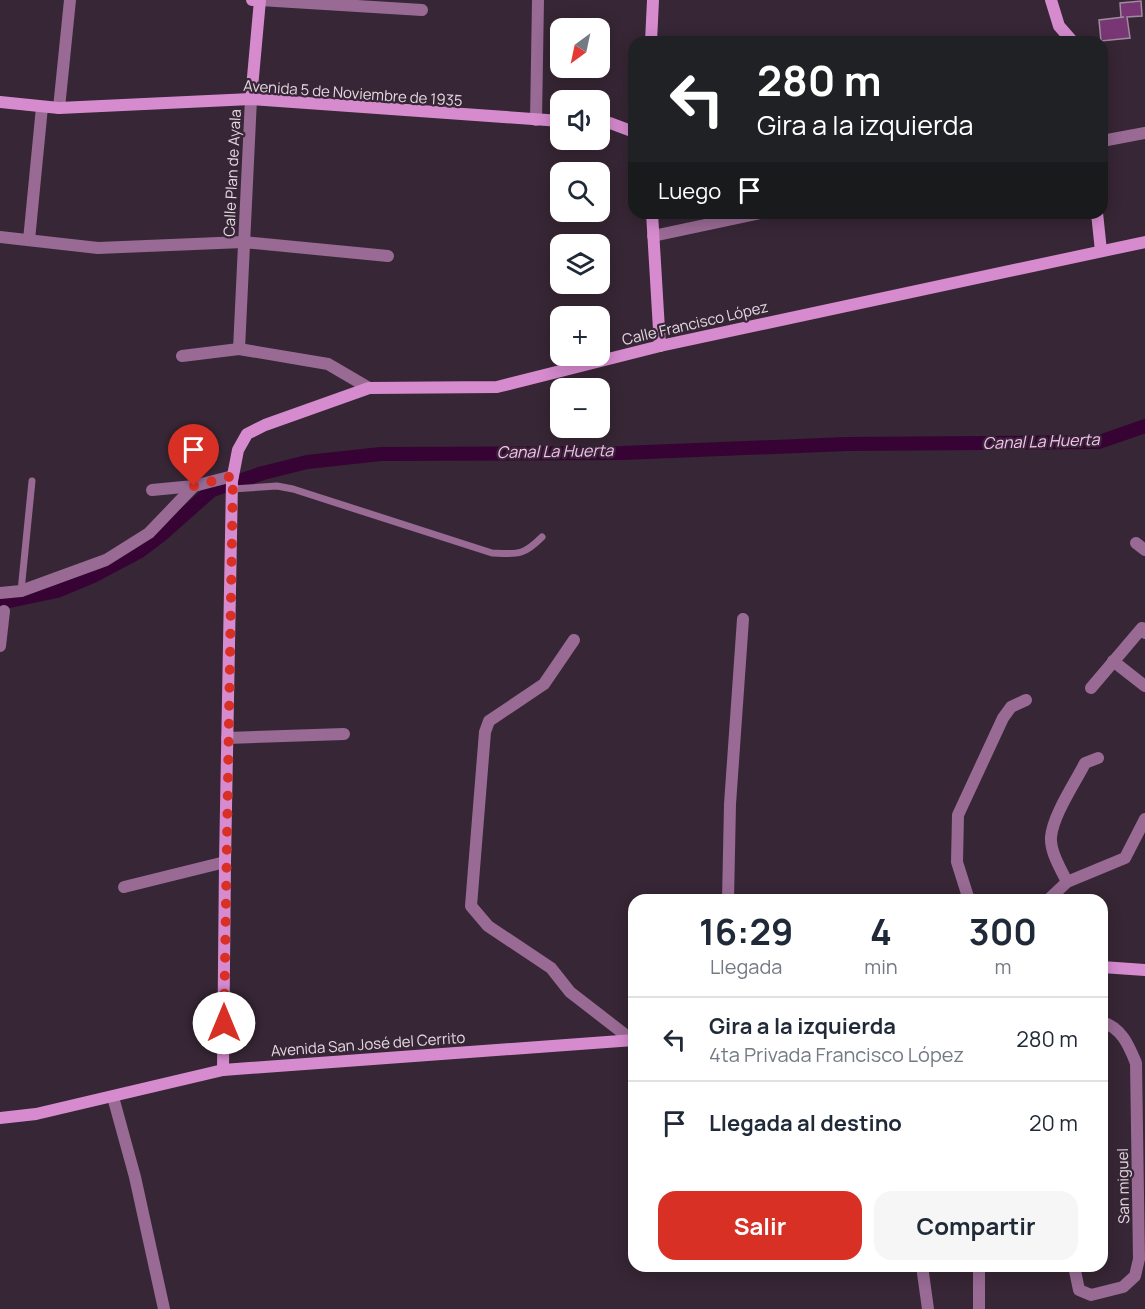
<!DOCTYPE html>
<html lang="es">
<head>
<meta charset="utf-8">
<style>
  :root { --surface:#fff; --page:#f6f6f7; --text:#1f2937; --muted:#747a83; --line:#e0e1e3; --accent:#d93025 }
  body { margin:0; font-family:Manrope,sans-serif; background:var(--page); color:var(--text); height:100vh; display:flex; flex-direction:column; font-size:22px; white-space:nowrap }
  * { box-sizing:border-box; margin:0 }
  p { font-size:20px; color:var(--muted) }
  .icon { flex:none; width:33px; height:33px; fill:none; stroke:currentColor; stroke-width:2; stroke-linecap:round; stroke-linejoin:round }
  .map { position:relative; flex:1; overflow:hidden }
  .panel { position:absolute; left:628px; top:894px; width:480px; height:378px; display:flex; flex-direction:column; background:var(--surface); border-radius:18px; box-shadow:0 3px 15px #0003 }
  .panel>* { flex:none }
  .hud { position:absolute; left:628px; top:36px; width:480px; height:183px; border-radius:18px; box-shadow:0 3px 15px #0003; background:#202124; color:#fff; overflow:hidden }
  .needle { width:39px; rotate:213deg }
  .buttons { position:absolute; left:550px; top:18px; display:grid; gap:12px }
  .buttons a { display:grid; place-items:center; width:60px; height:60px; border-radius:12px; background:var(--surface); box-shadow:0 3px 15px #0003; font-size:30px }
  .pin { position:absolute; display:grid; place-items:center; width:51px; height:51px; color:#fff; margin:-62px -26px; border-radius:50% 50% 50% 0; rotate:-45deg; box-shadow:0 0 6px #0007 }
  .pin .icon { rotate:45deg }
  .me { position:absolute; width:66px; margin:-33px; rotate:0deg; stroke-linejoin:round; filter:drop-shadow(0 0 4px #0008) }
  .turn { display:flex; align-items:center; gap:21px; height:126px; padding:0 30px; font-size:27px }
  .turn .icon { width:78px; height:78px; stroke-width:2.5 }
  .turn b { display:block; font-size:42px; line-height:51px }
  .then { display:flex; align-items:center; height:57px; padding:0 30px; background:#0003; gap:12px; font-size:22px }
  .eta { display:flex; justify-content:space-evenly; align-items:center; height:102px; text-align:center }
  .eta b { font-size:36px; font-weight:700; line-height:42px }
  .button { display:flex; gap:12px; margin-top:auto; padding:12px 30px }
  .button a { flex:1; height:69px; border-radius:18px; background:var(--accent); color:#fff; font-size:24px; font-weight:700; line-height:69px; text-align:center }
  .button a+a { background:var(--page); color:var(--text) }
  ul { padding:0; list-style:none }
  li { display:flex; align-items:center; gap:18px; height:84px; padding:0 30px; border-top:2px solid var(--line) }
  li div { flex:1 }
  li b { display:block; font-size:22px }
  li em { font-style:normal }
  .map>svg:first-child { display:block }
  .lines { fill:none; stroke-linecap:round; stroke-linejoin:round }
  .canal { stroke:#360334; stroke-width:14 }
  .building { fill:#793675; stroke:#9f8b9d; stroke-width:1.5 }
  .lane { stroke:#986a94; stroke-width:7 }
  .street { stroke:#986a94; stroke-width:12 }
  .secondary { stroke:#d68bcf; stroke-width:12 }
  .route { stroke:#d93025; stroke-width:10; stroke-dasharray:0 18 }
  .labels { text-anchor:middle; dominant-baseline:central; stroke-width:4.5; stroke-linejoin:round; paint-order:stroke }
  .street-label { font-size:15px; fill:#e4d9e2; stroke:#372635 }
  .water-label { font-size:16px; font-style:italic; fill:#fbc1f4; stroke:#372635 }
</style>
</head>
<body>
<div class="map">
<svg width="1145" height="1309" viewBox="0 0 1145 1309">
  <rect width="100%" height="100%" fill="#372635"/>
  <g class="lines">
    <polyline class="canal" points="0,603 57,591 93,576 140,551 160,536 212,490 263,473 307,462 381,454 622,453 847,444 1099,442 1145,426"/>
  </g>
  <polygon class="building" points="1141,1 1142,16 1127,17 1130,38 1101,41 1099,20 1124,17 1121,17 1120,3"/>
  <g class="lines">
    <g class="lane">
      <path d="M232 489 277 486 293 489 492 553C518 554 523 556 542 537"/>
      <polyline points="21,591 32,481"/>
    </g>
    <g class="street">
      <polyline points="260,0 422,10"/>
      <polyline points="59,108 70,0"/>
      <polyline points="536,120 538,0"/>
      <polyline points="1102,141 1145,133"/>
      <polyline points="653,236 761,213"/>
      <polyline points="0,237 98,248 243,242 388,256"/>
      <polyline points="29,240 42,107"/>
      <polyline points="239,349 251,99"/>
      <polyline points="182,356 239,349 328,364 369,388"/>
      <polyline points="152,490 194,486"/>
      <polyline points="1136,543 1145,550"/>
      <polyline points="0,593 21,591 106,560 149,533 194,486 233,476"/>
      <polyline points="574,640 544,684 489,721 485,732 471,906 488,926 551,968 570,992 632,1040"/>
      <polyline points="0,646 4,611"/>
      <polyline points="1113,661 1145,686"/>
      <polyline points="1091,688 1142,628 1145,633"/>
      <polyline points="227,738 344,734"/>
      <path d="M1067 882C1061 869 1050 852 1051 837 1053 815 1075 783 1085 763L1098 758"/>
      <polyline points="124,887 225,862"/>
      <polyline points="728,900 730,804 743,619"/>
      <polyline points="969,900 957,862 958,815 1003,718 1011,707 1026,700"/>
      <polyline points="1048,900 1067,882 1125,858 1145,819"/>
      <polyline points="113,1097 135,1177 164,1309"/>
      <polyline points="922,1266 928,1309"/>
      <polyline points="979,1266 979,1309"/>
      <path d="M1074 1266 1079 1290 1091 1295 1123 1287 1135 1276 1139 1259 1136 1063C1129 1046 1122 1028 1102 1022"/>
    </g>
    <g class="secondary">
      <polyline points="1051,0 1059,26 1073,42"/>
      <polyline points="651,42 653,0"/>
      <polyline points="251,99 260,0 252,0"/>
      <polyline points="0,102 59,108 251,99 561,121"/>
      <polyline points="600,123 610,123 634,132"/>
      <polyline points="652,213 660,346"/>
      <polyline points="1097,213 1101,251"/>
      <polyline points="1102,967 1145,970"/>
      <polyline points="223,1070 225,862 232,481 238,450 247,434 265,425 369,388 497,387 660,346 1145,242"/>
      <polyline points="0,1118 36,1114 223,1070 634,1040"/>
    </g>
  </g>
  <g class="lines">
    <polyline class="route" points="194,486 233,476 224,1023"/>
  </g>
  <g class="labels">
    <g class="street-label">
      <text transform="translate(353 93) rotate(4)">Avenida 5 de Noviembre de 1935</text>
      <text transform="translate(232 173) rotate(-87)">Calle Plan de Ayala</text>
      <text transform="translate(695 323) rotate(-13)">Calle Francisco López</text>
      <text transform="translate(368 1044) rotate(-4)">Avenida San José del Cerrito</text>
      <text transform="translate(1123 1186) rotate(-91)">San miguel</text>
    </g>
    <g class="water-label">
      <text transform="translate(1041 441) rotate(-2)">Canal La Huerta</text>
      <text transform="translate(555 451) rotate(-1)">Canal La Huerta</text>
    </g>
  </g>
</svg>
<div class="buttons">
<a><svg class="needle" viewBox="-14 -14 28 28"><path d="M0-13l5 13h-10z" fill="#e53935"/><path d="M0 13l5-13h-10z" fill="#747a83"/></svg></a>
<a><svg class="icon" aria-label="sound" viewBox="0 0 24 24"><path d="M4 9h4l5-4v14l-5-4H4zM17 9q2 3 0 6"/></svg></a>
<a><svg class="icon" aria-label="search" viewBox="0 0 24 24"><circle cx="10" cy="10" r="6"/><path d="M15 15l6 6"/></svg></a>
<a><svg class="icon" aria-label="layers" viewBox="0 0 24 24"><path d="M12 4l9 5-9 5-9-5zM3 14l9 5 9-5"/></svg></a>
<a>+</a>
<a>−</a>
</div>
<div class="pin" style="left:194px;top:486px;background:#d93025"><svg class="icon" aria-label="arrive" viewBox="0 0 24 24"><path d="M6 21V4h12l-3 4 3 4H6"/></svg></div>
<svg class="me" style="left:224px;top:1023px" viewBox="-20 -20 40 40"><circle r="19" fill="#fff"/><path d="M0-13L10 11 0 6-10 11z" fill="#d93025"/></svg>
<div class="hud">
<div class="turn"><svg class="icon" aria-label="left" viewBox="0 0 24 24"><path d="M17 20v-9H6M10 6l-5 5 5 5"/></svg><div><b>280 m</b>Gira a la izquierda</div></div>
<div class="then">Luego<svg class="icon" aria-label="arrive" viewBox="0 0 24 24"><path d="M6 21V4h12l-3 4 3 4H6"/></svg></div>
</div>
<section class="panel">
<div class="eta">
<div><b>16:29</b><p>Llegada</p></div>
<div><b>4</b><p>min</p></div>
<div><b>300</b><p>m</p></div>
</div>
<ul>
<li><svg class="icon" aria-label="left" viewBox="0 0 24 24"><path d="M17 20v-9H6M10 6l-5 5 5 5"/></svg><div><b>Gira a la izquierda</b><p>4ta Privada Francisco López</p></div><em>280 m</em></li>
<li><svg class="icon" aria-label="arrive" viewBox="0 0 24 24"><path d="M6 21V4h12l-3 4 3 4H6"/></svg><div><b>Llegada al destino</b></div><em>20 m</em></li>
</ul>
<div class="button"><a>Salir</a><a>Compartir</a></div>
</section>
</div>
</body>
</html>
